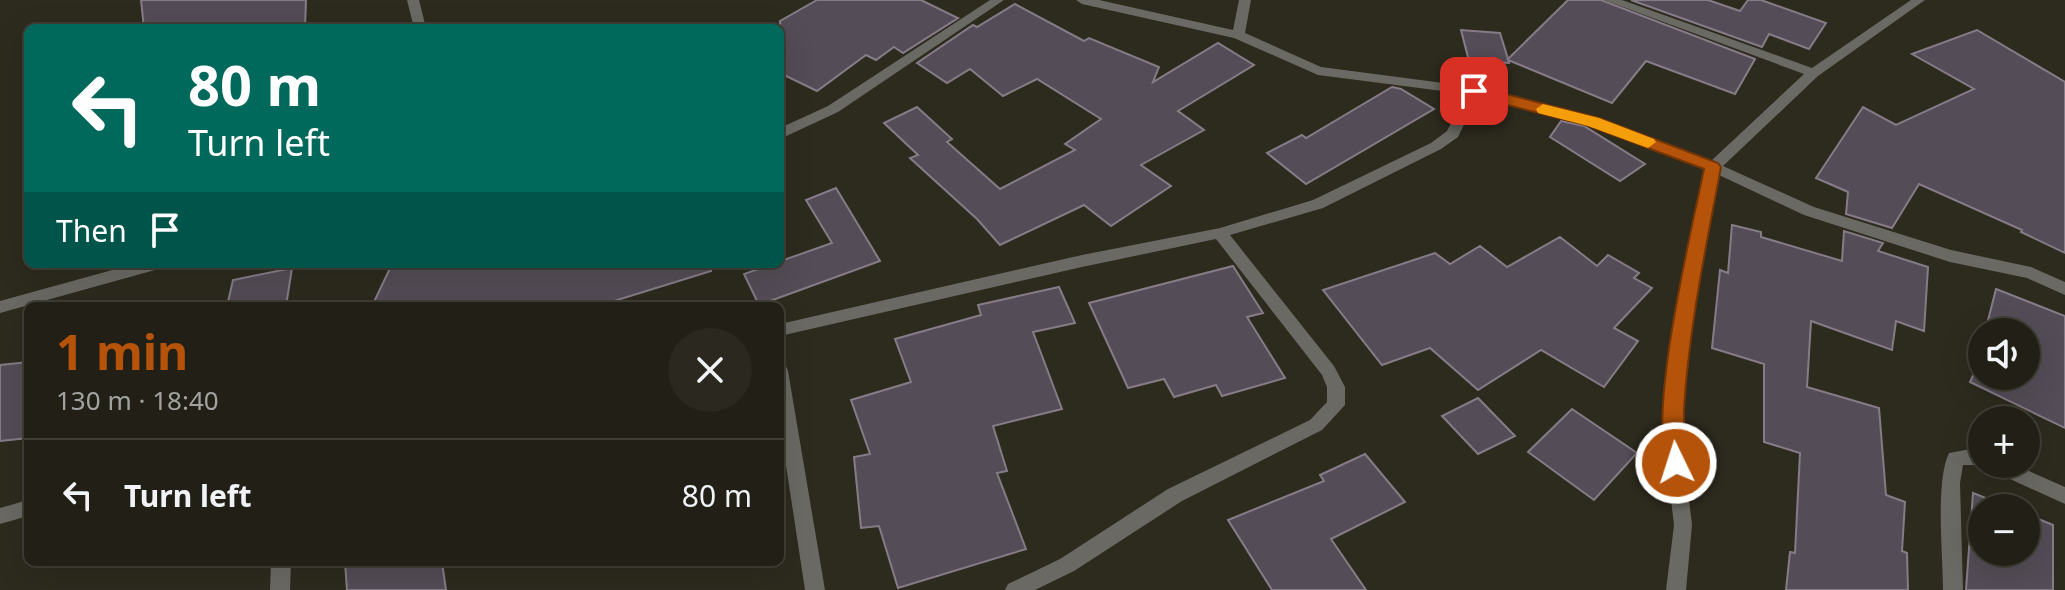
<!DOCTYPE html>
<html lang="en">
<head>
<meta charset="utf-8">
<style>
  :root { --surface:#222016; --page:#2a281f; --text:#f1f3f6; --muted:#a2a3a1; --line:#3f3e35; --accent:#b45309 }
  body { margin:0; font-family:"Noto Sans",sans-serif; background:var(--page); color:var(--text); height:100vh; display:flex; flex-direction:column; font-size:30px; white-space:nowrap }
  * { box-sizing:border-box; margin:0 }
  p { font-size:26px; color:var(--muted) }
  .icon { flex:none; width:44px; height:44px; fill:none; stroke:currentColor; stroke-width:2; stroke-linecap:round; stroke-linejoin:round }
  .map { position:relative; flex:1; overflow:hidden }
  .side { position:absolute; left:24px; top:302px; width:760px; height:264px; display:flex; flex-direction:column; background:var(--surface); border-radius:12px; box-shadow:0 8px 32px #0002,0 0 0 2px var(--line) }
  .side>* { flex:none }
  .hud { position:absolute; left:24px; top:24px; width:760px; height:244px; border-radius:12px; box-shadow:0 8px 32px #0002,0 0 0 2px var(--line); background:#00695c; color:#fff; overflow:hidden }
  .fabs { position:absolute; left:1968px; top:318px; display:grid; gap:16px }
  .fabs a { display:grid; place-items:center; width:72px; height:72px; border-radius:50%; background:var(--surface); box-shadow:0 8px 32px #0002,0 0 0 2px var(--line); font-size:40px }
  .pin { position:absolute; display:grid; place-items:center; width:68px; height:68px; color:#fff; margin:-34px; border-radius:16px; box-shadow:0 4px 12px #0006 }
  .me { position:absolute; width:88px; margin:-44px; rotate:356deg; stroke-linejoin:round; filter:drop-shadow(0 0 6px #0008) }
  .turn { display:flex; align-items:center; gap:28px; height:168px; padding:0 32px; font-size:36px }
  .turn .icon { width:104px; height:104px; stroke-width:2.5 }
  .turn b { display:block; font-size:56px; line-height:68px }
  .then { display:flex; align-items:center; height:76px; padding:0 32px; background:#0003; gap:16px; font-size:30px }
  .round { display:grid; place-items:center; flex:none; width:84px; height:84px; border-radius:42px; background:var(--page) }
  .headline { display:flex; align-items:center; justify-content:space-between; height:136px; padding:0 32px }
  h1 { font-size:48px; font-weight:700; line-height:60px; color:var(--accent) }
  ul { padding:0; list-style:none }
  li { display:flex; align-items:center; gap:24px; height:112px; padding:0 32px; border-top:2px solid var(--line) }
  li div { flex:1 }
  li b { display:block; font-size:30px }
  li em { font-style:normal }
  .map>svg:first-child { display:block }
  .building { fill:#544c56; stroke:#857c87; stroke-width:2 }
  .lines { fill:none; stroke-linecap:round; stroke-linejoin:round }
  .minor { fill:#6a6963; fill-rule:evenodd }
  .route { fill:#b45309; stroke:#753606; stroke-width:2 }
  .slow { fill:#f59e0b }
</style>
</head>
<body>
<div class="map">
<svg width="2065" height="590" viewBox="0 0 2065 590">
  <rect width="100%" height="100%" fill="#2d2a1e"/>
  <g class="building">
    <polygon points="141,0 306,0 305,28 144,28"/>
    <polygon points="817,0 921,0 958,18 903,53 894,47 876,60 866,55 817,91 780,73 780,21"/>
    <polygon points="1568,0 1601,0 1755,59 1735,94 1646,61 1612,103 1508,60 1509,63 1469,61 1461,30 1500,33 1508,59"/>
    <polygon points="1631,0 1708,0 1740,11 1748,0 1761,0 1826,23 1809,49 1769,34 1762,47"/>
    <polygon points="1015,4 1084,41 1089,38 1159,67 1153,82 1218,43 1254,65 1178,111 1204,130 1141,165 1171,186 1111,226 1084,205 1000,245 977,219 910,158 918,155 884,123 917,107 952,139 947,142 1000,189 1075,150 1065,144 1101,119 1037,79 1003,96 970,69 947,83 917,63 973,25 977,27"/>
    <polygon points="1977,30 2065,82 2065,253 2021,232 2022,230 1919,184 1892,228 1846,214 1848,192 1816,178 1863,107 1896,125 1974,89 1912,54"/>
    <polygon points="1392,87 1401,89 1434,109 1306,184 1267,153 1302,135 1306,138"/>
    <polygon points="1561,121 1584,126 1645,164 1620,181 1550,137"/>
    <polygon points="836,188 880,261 759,305 744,274 832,243 806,200"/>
    <polygon points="1732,225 1761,232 1761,237 1842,261 1844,231 1883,243 1878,251 1928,267 1924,331 1896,321 1892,350 1811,321 1807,387 1879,408 1886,495 1905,502 1902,551 1907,553 1908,590 1786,590 1790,552 1795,553 1800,453 1764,442 1764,364 1712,348 1720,270 1728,273"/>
    <polygon points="1560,237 1597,266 1608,255 1639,273 1634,278 1652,288 1614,328 1638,341 1604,387 1541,350 1478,390 1430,348 1382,365 1323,290 1435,253 1450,264 1480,246 1507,267"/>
    <polygon points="392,264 710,264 711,271 598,306 372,306"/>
    <polygon points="1233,266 1263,313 1247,317 1285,378 1222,396 1216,385 1174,397 1164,379 1128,388 1089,303"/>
    <polygon points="292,268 286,306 227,306 233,280"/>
    <polygon points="1059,287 1075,323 1033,332 1062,409 993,426 1007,471 997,473 1026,549 898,588 879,526 861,528 854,457 870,454 851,400 911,382 895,339 981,315 978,305"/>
    <polygon points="1996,289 2065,316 2065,428 1970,382 1982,356 1982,376 2026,376 2026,332 1985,332"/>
    <polygon points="28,362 28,438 0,441 0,365"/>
    <polygon points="1478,398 1515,436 1478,454 1442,416"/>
    <polygon points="1572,409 1637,453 1594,500 1528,452"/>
    <polygon points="1365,454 1405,502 1331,539 1366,590 1272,590 1228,520 1324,481 1320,475"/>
    <polygon points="1973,493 2011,508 1982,508 1982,552 2026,552 2026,514 2053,525 2053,590 1966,590"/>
    <polygon points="345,562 442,562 446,590 347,590"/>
  </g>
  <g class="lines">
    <g class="minor">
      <polygon points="407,0 419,0 426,28 414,28"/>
      <polygon points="990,0 1004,0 838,112 780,139 780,128 828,106"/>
      <polygon points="1076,0 1099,0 1233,30 1239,0 1251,0 1245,33 1321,67 1474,87 1599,119 1711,161 1804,74 1604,0 1622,0 1812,68 1911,0 1925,0 1818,76 1723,166 1814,207 1951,250 2031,267 2065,282 2065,295 2027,278 1950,262 1804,215 1719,175 1687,340 1681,432 1692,525 1686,590 1666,590 1674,525 1663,432 1671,340 1705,169 1590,125 1478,96 1458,137 1441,149 1323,208 1230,235 1334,366 1345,387 1345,405 1322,430 1182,501 1074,571 1035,590 1005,590 1008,584 1060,559 1168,489 1310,420 1327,402 1327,387 1322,375 1216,239 1082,267 780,336 780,324 1082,255 1220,228 1313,200 1431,143 1447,131 1466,94 1318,75 1234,38 1082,4"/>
      <polygon points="134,264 163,264 155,270 0,313 0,301"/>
      <polygon points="780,364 786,366 788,371 825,590 805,590 780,426"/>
      <path d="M1976 448 1982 450V464H2013L2065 487V504L1988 469 1986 465H1963L1960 483 1963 590H1943C1943 555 1935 482 1949 453Z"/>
      <polygon points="28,500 28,516 0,524 0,508"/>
      <polygon points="271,562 291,562 290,590 270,590"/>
    </g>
  </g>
  <path class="route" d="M1474 86 1599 118 1718 163 1721 167C1706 247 1689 327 1684 409 1683 424 1689 457 1683 469L1676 472 1669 469C1645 420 1692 229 1704 169L1589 126 1469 95 1467 91Z"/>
  <polygon class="slow" points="1543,104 1599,118 1654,139 1656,142 1648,148 1588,126 1538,113 1536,109"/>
</svg>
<div class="fabs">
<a><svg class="icon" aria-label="sound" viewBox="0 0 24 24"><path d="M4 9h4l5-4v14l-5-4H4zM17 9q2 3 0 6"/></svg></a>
<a>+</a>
<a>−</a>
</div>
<div class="pin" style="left:1474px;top:91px;background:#d93025"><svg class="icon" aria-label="arrive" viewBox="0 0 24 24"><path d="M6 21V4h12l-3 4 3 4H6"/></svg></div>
<svg class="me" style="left:1676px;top:463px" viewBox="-20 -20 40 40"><circle r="17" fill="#b45309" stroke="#fff" stroke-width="3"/><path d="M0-11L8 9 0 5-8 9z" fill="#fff"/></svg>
<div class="hud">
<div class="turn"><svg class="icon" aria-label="left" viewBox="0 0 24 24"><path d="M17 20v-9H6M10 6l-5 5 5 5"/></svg><div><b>80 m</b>Turn left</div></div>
<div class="then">Then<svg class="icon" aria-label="arrive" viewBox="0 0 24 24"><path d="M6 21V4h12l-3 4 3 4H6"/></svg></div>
</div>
<section class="side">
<div class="headline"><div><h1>1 min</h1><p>130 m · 18:40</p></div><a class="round"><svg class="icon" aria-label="close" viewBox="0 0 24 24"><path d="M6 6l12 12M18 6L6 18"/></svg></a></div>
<ul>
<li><svg class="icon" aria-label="left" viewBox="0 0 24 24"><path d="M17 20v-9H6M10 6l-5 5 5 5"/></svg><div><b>Turn left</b></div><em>80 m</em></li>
</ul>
</section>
</div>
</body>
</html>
